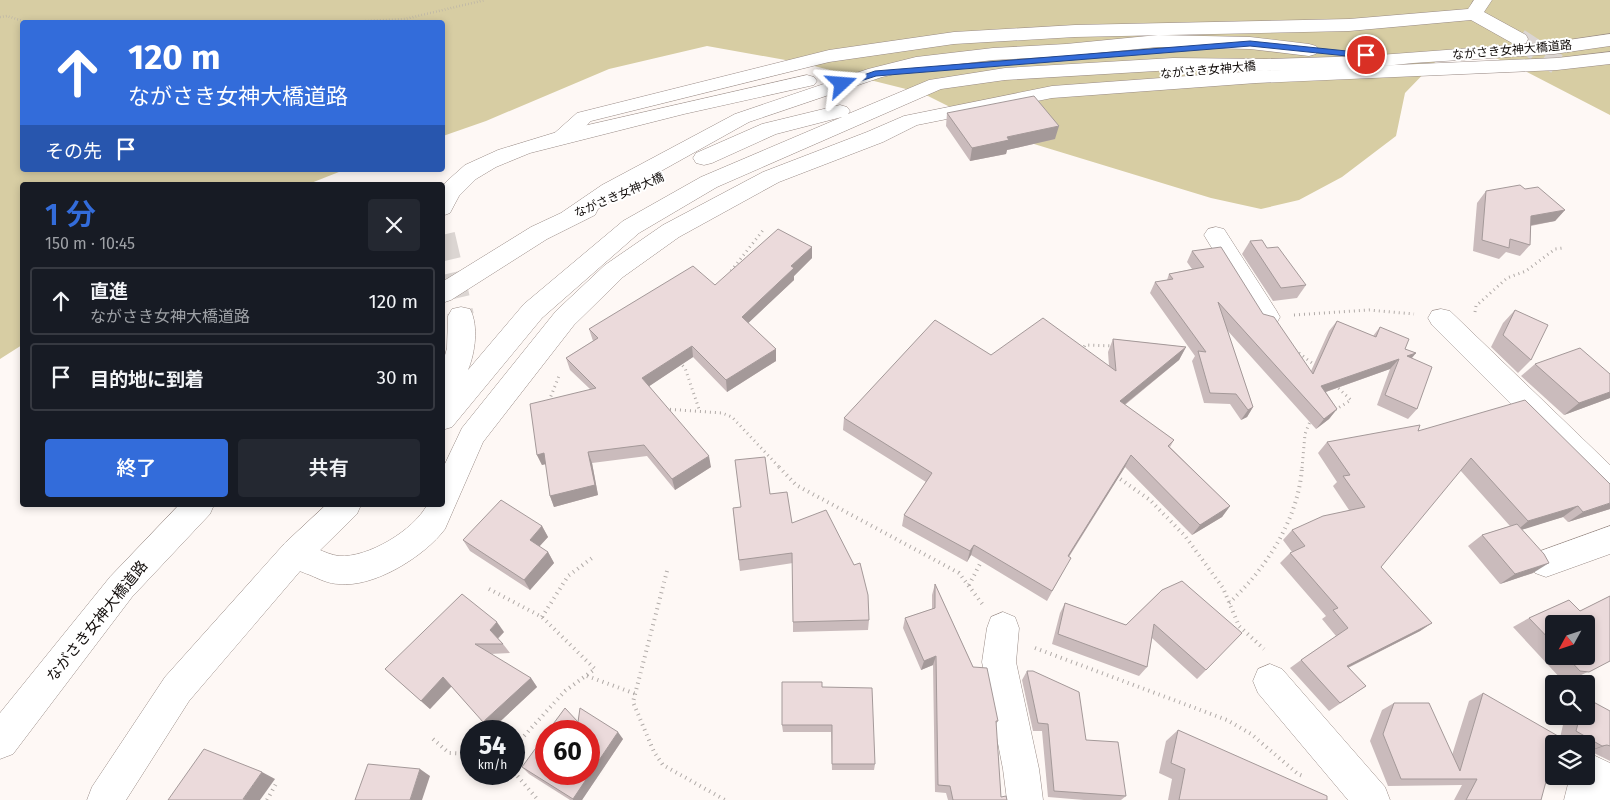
<!DOCTYPE html>
<html lang="ja">
<head>
<meta charset="utf-8">
<style>
  :root { --surface:#171b24; --page:#242831; --text:#f1f3f6; --muted:#9ea1a6; --line:#363941; --accent:#336cda }
  body { margin:0; font-family:"Fira Sans","Noto Sans JP",sans-serif; background:var(--page); color:var(--text); height:100vh; display:flex; flex-direction:column; font-size:19px; white-space:nowrap }
  * { box-sizing:border-box; margin:0 }
  p { font-size:16px; color:var(--muted) }
  .icon { flex:none; width:28px; height:28px; fill:none; stroke:currentColor; stroke-width:2; stroke-linecap:round; stroke-linejoin:round }
  .map { position:relative; flex:1; overflow:hidden }
  .side { position:absolute; left:20px; top:182px; width:425px; height:325px; display:flex; flex-direction:column; background:var(--surface); border-radius:5px; box-shadow:0 2px 8px #0003 }
  .side>* { flex:none }
  .hud { position:absolute; left:20px; top:20px; width:425px; height:152px; border-radius:5px; box-shadow:0 2px 8px #0003; background:#336cda; color:#fff; overflow:hidden }
  .needle { width:32px; rotate:230deg }
  .fabs { position:absolute; left:1545px; top:615px; display:grid; gap:10px }
  .fabs a { display:grid; place-items:center; width:50px; height:50px; border-radius:5px; background:var(--surface); box-shadow:0 2px 8px #0003; font-size:25px }
  .speed { position:absolute; left:460px; top:720px; display:flex; gap:10px; font-size:25px; font-weight:700; text-align:center }
  .speed>* { display:grid; place-content:center; width:65px; height:65px; border-radius:50%; background:var(--surface); box-shadow:0 2px 8px #0003; line-height:1 }
  .speed small { font-size:12px; font-weight:400 }
  .speed .limit { border:8px solid #d22; background:#fff; color:#111 }
  .pin { position:absolute; display:grid; place-items:center; width:42px; height:42px; color:#fff; margin:-21px; border:2px solid #fff; border-radius:50%; box-shadow:0 1px 5px #0007 }
  .me { position:absolute; width:55px; margin:-28px; rotate:71deg; stroke-linejoin:round; filter:drop-shadow(0 0 4px #0008) }
  .turn { display:flex; align-items:center; gap:18px; height:105px; padding:0 25px; font-size:22px }
  .turn .icon { width:65px; height:65px; stroke-width:2.5 }
  .turn b { display:block; font-size:35px; line-height:42px }
  .then { display:flex; align-items:center; height:48px; padding:0 25px; background:#0003; gap:10px; font-size:19px }
  .round { display:grid; place-items:center; flex:none; width:52px; height:52px; border-radius:5px; background:var(--page) }
  .summary { display:flex; align-items:center; justify-content:space-between; height:85px; padding:0 25px }
  h1 { font-size:30px; font-weight:600; line-height:38px; color:var(--accent) }
  .cta { display:flex; gap:10px; margin-top:auto; padding:10px 25px }
  .cta a { flex:1; height:58px; border-radius:5px; background:var(--accent); color:#fff; font-size:20px; font-weight:600; line-height:58px; text-align:center }
  .cta a+a { background:var(--page); color:var(--text) }
  ul { padding:0; list-style:none }
  li { display:flex; align-items:center; gap:15px; height:68px; margin:0 10px 8px; padding:0 15px; border:2px solid var(--line); border-radius:5px }
  li div { flex:1 }
  li b { display:block; font-size:19px }
  li em { font-style:normal }
  .map>svg:first-child { display:block }
  .green { fill:#d7cda3 }
  .lines { fill:none; stroke-linecap:round; stroke-linejoin:round }
  .minor-tunnel { stroke:#dbd5d2; stroke-width:21; stroke-dasharray:21 10; stroke-linecap:butt }
  .major-tunnel { stroke:#dbd5d2; stroke-width:26; stroke-dasharray:26 13; stroke-linecap:butt }
  .minor-casing { stroke:#998b86; stroke-width:1 }
  .major-casing { stroke:#998b86; stroke-width:1 }
  .path-far2 { stroke:#b1aba8; stroke-width:2.5; stroke-dasharray:0.5 2.5; stroke-linecap:butt }
  .path-far1 { stroke:#b1aba8; stroke-width:3; stroke-dasharray:1 4; stroke-linecap:butt }
  .path { stroke:#b1aba8; stroke-width:4; stroke-dasharray:1 4.5; stroke-linecap:butt }
  .minor { fill:#fff; fill-rule:evenodd }
  .major { fill:#fff; fill-rule:evenodd }
  .wall { fill:#cabbbc; fill-rule:evenodd }
  .shaded-wall { fill:#a49999 }
  .building { fill:#ebdadb; stroke:#a49999 }
  .route { fill:#336cda; stroke:#21468e }
  .labels { text-anchor:middle; dominant-baseline:central; stroke-width:4; stroke-linejoin:round; paint-order:stroke }
  .far-street-label { font-size:12px; fill:#120d0b; stroke:#fff }
  .street-label { font-size:15px; fill:#120d0b; stroke:#fff }
</style>
</head>
<body>
<div class="map">
<svg width="1610" height="800" viewBox="0 0 1610 800">
  <rect width="100%" height="100%" fill="#fef8f5"/>
  <polygon class="green" points="0,0 1610,0 1610,115 1525,71 1482,52 1452,51 1434,63 1405,93 1396,136 1342,177 1299,200 1261,209 1211,198 1008,136 922,93 802,63 707,46 609,69 486,121 443,136 442,22 22,22 22,170 344,170 306,185 22,185 22,345 0,359"/>
  <g class="lines">
    <polyline class="minor-tunnel" points="1519,39 1557,64"/>
    <polyline class="major-tunnel" points="442,235 461,316"/>
    <g class="minor-casing">
      <g id="minor">
        <path d="M1474 0H1492L1484 12 1526 35 1528 39 1526 43 1519 45 1512 43 1471 20 1349 31 1075 37 954 44 829 62 591 121C580 132 569 147 552 143L549 138 577 113 829 50 954 32 1075 25 1349 19 1468 9Z"/>
        <path d="M1610 52V64L1557 70 1256 83 1052 98 917 125 883 142 779 182 679 237 623 277 574 325 483 442 445 529C425 556 374 588 339 584 329 584 319 579 310 575 296 570 287 566 280 553L285 543 296 539C310 544 324 554 339 556 368 558 414 530 427 505H442V470L462 428 556 311 605 265 663 225 763 172 867 132 904 116 1052 86 1256 71 1557 58Z"/>
        <polygon points="1216,227 1224,229 1276,310 1280,317 1276,324 1267,326 1258,324 1204,235 1208,229"/>
        <polygon points="1441,309 1450,311 1610,465 1610,497 1600,493 1432,325 1428,318 1432,311"/>
        <polygon points="1610,526 1610,554 1546,577 1535,573 1530,563 1535,553"/>
        <polygon points="1003,612 1015,617 1019,628 1016,662 1039,769 1043,800 1007,800 1003,769 982,662 987,628 991,617"/>
        <polygon points="1270,664 1282,669 1385,787 1390,800 1348,800 1258,693 1253,681 1258,669"/>
        <polygon points="1589,753 1610,763 1610,800 1564,800 1570,776 1586,776 1586,754"/>
      </g>
    </g>
    <g class="major-casing">
      <g id="major">
        <path d="M1610 34V46L1554 54 1413 63 1366 68 1266 71 1173 70 1005 80 941 89 717 187 639 233 542 318 452 427 442 430V366L447 348 448 316 452 309 461 307 470 309C479 326 475 353 468 370L524 304 623 221 701 177 842 117 776 134 712 163 704 165 696 163 693 158 696 153 762 124 840 105 847 107 850 111 848 114 929 80 1005 68 1173 58 1266 59 1366 56 1554 42Z"/>
        <polygon points="1158,35 1250,37 1309,44 1316,46 1319,50 1316,54 1309,56 1250,49 1158,47 1066,56 993,60 916,69 882,77 749,122 618,195 598,209 595,215 547,239 451,300 442,303 442,282 531,227 561,213 602,185 735,114 868,69 916,57 993,48 1066,44"/>
        <polygon points="807,75 814,77 817,81 814,85 684,114 530,153 496,167 476,179 459,196 450,213 442,216 442,187 447,181 465,165 498,150 557,132"/>
        <polygon points="179,505 214,505 210,514 132,597 13,754 0,759 0,713 110,577"/>
        <polygon points="326,505 361,505 357,514 307,563 189,701 126,800 87,800 92,787 165,677 285,543"/>
      </g>
    </g>
    <g class="path-far2">
      <polyline points="0,17 7,16 26,22"/>
      <polyline points="347,22 405,19 485,0"/>
    </g>
    <g class="path-far1">
      <polyline points="731,271 764,229"/>
      <polyline points="1475,312 1476,306 1507,278 1526,271 1555,249 1563,248"/>
      <polyline points="1294,315 1369,310 1414,314"/>
      <polyline points="1295,350 1316,366"/>
      <polyline points="1082,351 1085,345 1115,346"/>
      <polyline points="679,362 685,368 700,412"/>
      <polyline points="549,401 559,376"/>
      <polyline points="665,409 722,413 732,417 780,468"/>
      <polyline points="1335,410 1351,400 1336,386"/>
      <polyline points="1302,468 1305,434 1311,419"/>
    </g>
    <g class="path">
      <polyline points="779,467 796,485 959,573 983,605"/>
      <polyline points="1116,476 1150,500 1185,536 1223,588 1239,626 1264,649"/>
      <polyline points="667,571 633,702 654,752 663,765 725,800"/>
      <polyline points="969,585 982,560"/>
      <polyline points="489,589 542,617 595,669 565,691 514,747"/>
      <path d="M1229 603C1266 569 1299 518 1302 467"/>
      <polyline points="542,617 568,576 592,558"/>
      <polyline points="1035,648 1227,720 1251,734 1298,774 1305,777"/>
      <polyline points="587,676 636,694"/>
      <polyline points="433,739 449,753 471,754"/>
      <polyline points="514,772 538,800"/>
      <polyline points="267,800 277,782"/>
    </g>
    <use href="#minor" class="minor"/>
    <use href="#major" class="major"/>
  </g>
  <g class="wall">
    <polygon points="947,113 1055,139 1007,150 1006,154 970,161 946,126"/>
    <polygon points="1525,189 1565,210 1555,221 1531,226 1530,245 1520,256 1506,252 1499,259 1473,251 1477,203 1486,191"/>
    <polygon points="1250,241 1267,248 1306,285 1297,298 1273,301 1242,254"/>
    <polygon points="812,247 812,258 794,276 794,280 748,323 776,349 776,361 727,392 693,357 649,386 711,467 675,490 647,456 592,463 598,495 554,507 550,496 546,464 542,465 537,455 590,389 570,370 566,358 593,341 589,329 715,285"/>
    <polygon points="1192,251 1263,314 1311,371 1329,331 1337,321 1373,336 1380,327 1405,349 1416,353 1412,358 1417,409 1408,419 1377,405 1390,369 1326,392 1337,409 1329,419 1316,429 1227,330 1253,407 1247,417 1241,420 1230,404 1204,403 1192,361 1195,356 1150,293 1155,282 1167,280 1169,274 1192,269 1187,262"/>
    <polygon points="1515,310 1531,360 1518,373 1491,347 1503,323"/>
    <polygon points="1113,339 1186,347 1179,360 1125,405 1174,440 1170,447 1230,506 1222,517 1192,535 1125,467 1069,557 1065,568 1047,601 971,555 967,562 902,526 904,515 926,482 843,430 844,418 991,355 1109,366 1108,352"/>
    <polygon points="1535,364 1610,374 1610,398 1564,415 1521,376"/>
    <polygon points="1418,431 1610,509 1568,522 1563,517 1522,529 1533,573 1500,584 1468,546 1482,535 1510,526 1460,470 1381,567 1432,623 1420,631 1348,668 1366,686 1329,711 1290,668 1301,660 1336,636 1322,619 1326,616 1280,563 1290,553 1292,552 1283,540 1292,530 1349,510 1333,486 1337,482 1318,453 1327,442"/>
    <polygon points="770,494 792,523 869,620 868,630 793,632 793,563 740,571 733,508 741,507"/>
    <polygon points="542,526 548,537 539,547 548,552 554,563 530,590 470,551 463,540"/>
    <polygon points="935,584 998,721 996,724 1001,797 1007,800 948,800 946,793 935,792 933,665 921,670 903,628 905,618 932,609 932,595"/>
    <polygon points="1162,590 1206,670 1197,679 1152,638 1147,667 1139,676 1052,644 1060,613 1065,603 1126,625"/>
    <path d="M1610 596V661L1571 680H1562L1513 627 1529 618 1569 600 1580 611ZM1554 624H1586V656H1554Z"/>
    <polygon points="504,632 498,639 503,644 510,653 490,654 531,678 537,687 491,730 451,686 430,709 385,669"/>
    <polygon points="1027,671 1086,740 1126,796 1121,800 1084,800 1048,797 1042,731 1033,731 1022,680"/>
    <polygon points="822,687 875,764 874,770 832,770 831,732 783,732 782,725"/>
    <polygon points="1483,693 1541,800 1454,800 1462,785 1388,786 1370,741 1382,710 1394,703 1452,755 1469,701"/>
    <polygon points="1610,711 1610,761 1590,751 1586,752 1586,744 1570,744 1560,738 1565,716 1586,716"/>
    <polygon points="578,722 623,739 582,800 570,800 529,774 522,767"/>
    <polygon points="1178,730 1327,800 1168,800 1172,779 1159,773 1166,741"/>
  </g>
  <g class="shaded-wall">
    <polygon points="1059,126 1055,139 1007,150 1006,154 970,161 972,148 1007,137"/>
    <polygon points="1565,210 1555,221 1521,227 1531,216"/>
    <polygon points="812,247 812,258 794,276 794,280 743,328 742,317 791,266"/>
    <polygon points="692,346 693,357 645,389 642,378"/>
    <polygon points="1186,347 1179,360 1114,413 1120,401"/>
    <polygon points="776,349 776,361 727,392 726,380"/>
    <polygon points="1416,353 1407,363 1407,356"/>
    <polygon points="1399,359 1390,369 1314,396 1321,386"/>
    <polygon points="1610,392 1610,398 1564,415 1579,403"/>
    <polygon points="1253,407 1247,417 1241,420 1248,410"/>
    <polygon points="1337,409 1329,419 1316,429 1324,419"/>
    <polygon points="588,452 592,463 598,495 554,507 550,496"/>
    <polygon points="544,453 549,463 542,465 537,455"/>
    <polygon points="1131,455 1125,467 1062,567 1068,556"/>
    <polygon points="709,456 711,467 675,490 672,479"/>
    <polygon points="1610,503 1610,509 1568,522 1583,512"/>
    <polygon points="1230,506 1222,517 1192,535 1200,525"/>
    <polygon points="1578,506 1563,517 1515,532 1528,521"/>
    <polygon points="542,526 548,537 535,551 530,540"/>
    <polygon points="974,545 971,555 967,562 970,551"/>
    <polygon points="548,552 554,563 530,590 524,580"/>
    <polygon points="1549,563 1533,573 1500,584 1515,574"/>
    <polygon points="497,622 504,632 496,640 490,630"/>
    <polygon points="1432,623 1420,631 1335,674 1347,666"/>
    <polygon points="936,656 933,665 921,670 924,661"/>
    <polygon points="443,677 452,686 430,709 421,701"/>
    <polygon points="531,678 537,687 491,730 483,722"/>
    <polygon points="618,732 623,739 582,800 573,800 573,799"/>
    <polygon points="1607,745 1590,751 1586,752 1602,746"/>
    <polygon points="420,769 430,776 422,800 410,800"/>
    <polygon points="262,772 275,779 260,800 244,800 243,799"/>
  </g>
  <g class="building">
    <polygon points="1034,96 1059,126 1007,137 1009,140 972,148 947,113"/>
    <polygon points="1520,185 1525,189 1538,187 1565,210 1531,216 1530,245 1510,239 1509,248 1482,240 1486,191"/>
    <polygon points="778,229 812,247 791,266 794,268 742,317 776,349 726,380 692,346 642,378 709,456 672,479 644,445 588,452 595,485 550,496 544,453 537,455 530,404 596,388 566,358 598,338 589,329 693,266 715,285"/>
    <polygon points="1262,240 1267,248 1278,247 1306,285 1281,288 1250,241"/>
    <polygon points="1221,247 1263,314 1274,317 1313,374 1337,321 1376,337 1380,327 1409,339 1405,349 1416,353 1407,356 1432,367 1417,409 1385,395 1399,359 1321,386 1337,409 1324,419 1218,302 1253,407 1248,410 1236,394 1210,393 1198,351 1206,352 1155,282 1173,279 1169,274 1204,267 1192,251"/>
    <polygon points="1515,310 1548,325 1531,360 1503,335"/>
    <polygon points="1043,318 1116,371 1113,339 1186,347 1120,401 1174,440 1168,446 1230,506 1200,525 1131,455 1068,556 1071,558 1052,591 974,545 970,551 904,515 932,473 844,418 935,320 991,355"/>
    <polygon points="1580,348 1610,374 1610,392 1579,403 1535,364"/>
    <polygon points="1525,400 1610,484 1610,503 1583,512 1578,506 1528,521 1471,458 1381,567 1432,623 1347,666 1366,686 1340,703 1301,660 1348,628 1333,610 1338,608 1290,553 1305,546 1292,530 1323,516 1365,507 1343,476 1350,475 1327,442 1420,425 1418,431"/>
    <polygon points="765,457 770,494 787,492 792,523 826,510 854,565 860,563 868,595 869,620 793,622 792,553 739,560 733,508 741,507 735,460"/>
    <polygon points="501,500 542,526 530,540 548,552 524,580 463,540"/>
    <polygon points="1517,524 1544,554 1549,563 1515,574 1482,535"/>
    <polygon points="1182,581 1242,633 1206,670 1154,624 1147,667 1058,634 1065,603 1126,625 1162,590"/>
    <polygon points="935,584 973,667 987,668 998,721 996,721 1001,797 1006,796 1007,800 953,800 950,786 938,785 936,656 924,661 905,618 935,608"/>
    <polygon points="462,594 497,622 490,630 503,644 475,644 531,678 483,722 443,677 421,701 385,669"/>
    <polygon points="1610,596 1610,661 1589,672 1580,671 1566,656 1586,656 1586,624 1554,624 1554,644 1529,618 1569,600 1580,611"/>
    <polygon points="1027,671 1033,671 1079,692 1086,740 1118,742 1126,796 1054,791 1048,724 1038,723"/>
    <polygon points="782,682 822,682 822,687 872,688 875,764 832,764 832,725 782,725"/>
    <polygon points="1483,693 1558,736 1556,744 1554,744 1554,752 1541,800 1466,800 1477,779 1401,779 1383,734 1394,703 1429,703 1460,771"/>
    <polygon points="1586,698 1610,711 1610,746 1607,745 1602,746 1576,731 1580,716 1586,716"/>
    <polygon points="565,708 578,722 580,708 618,732 573,799 522,767 546,734 546,774 589,774 589,731 548,731"/>
    <polygon points="1178,730 1327,796 1327,800 1179,800 1185,769 1171,763"/>
    <polygon points="204,749 262,772 243,799 250,800 168,800"/>
    <polygon points="368,764 420,769 410,800 355,800"/>
  </g>
  <polygon class="route" points="1250,41 1366,53 1369,55 1366,58 1250,46 876,76 842,87 838,84 875,71"/>
  <g class="labels">
    <g class="far-street-label">
      <text transform="translate(1512 50) rotate(-5)">ながさき女神大橋道路</text>
      <text transform="translate(1208 70) rotate(-5)">ながさき女神大橋</text>
      <text transform="translate(619 195) rotate(-23)">ながさき女神大橋</text>
    </g>
    <g class="street-label">
      <text transform="translate(97 621) rotate(-51)">ながさき女神大橋道路</text>
    </g>
  </g>
</svg>
<div class="fabs">
<a><svg class="needle" viewBox="-14 -14 28 28"><path d="M0-13l5 13h-10z" fill="#e53935"/><path d="M0 13l5-13h-10z" fill="#9ea1a6"/></svg></a>
<a><svg class="icon" aria-label="search" viewBox="0 0 24 24"><circle cx="10" cy="10" r="6"/><path d="M15 15l6 6"/></svg></a>
<a><svg class="icon" aria-label="layers" viewBox="0 0 24 24"><path d="M12 4l9 5-9 5-9-5zM3 14l9 5 9-5"/></svg></a>
</div>
<div class="speed"><div>54<small>km/h</small></div><div class="limit">60</div></div>
<div class="pin" style="left:1366px;top:55px;background:#d93025"><svg class="icon" aria-label="arrive" viewBox="0 0 24 24"><path d="M6 21V4h12l-3 4 3 4H6"/></svg></div>
<svg class="me" style="left:842px;top:84px" viewBox="-20 -20 40 40"><path d="M0-17L14 15 0 8-14 15z" fill="#336cda" stroke="#fff" stroke-width="4"/></svg>
<div class="hud">
<div class="turn"><svg class="icon" aria-label="ahead" viewBox="0 0 24 24"><path d="M12 20V5M6 11l6-6 6 6"/></svg><div><b>120 m</b>ながさき女神大橋道路</div></div>
<div class="then">その先<svg class="icon" aria-label="arrive" viewBox="0 0 24 24"><path d="M6 21V4h12l-3 4 3 4H6"/></svg></div>
</div>
<section class="side">
<div class="summary"><div><h1>1 分</h1><p>150 m · 10:45</p></div><a class="round"><svg class="icon" aria-label="close" viewBox="0 0 24 24"><path d="M6 6l12 12M18 6L6 18"/></svg></a></div>
<ul>
<li><svg class="icon" aria-label="ahead" viewBox="0 0 24 24"><path d="M12 20V5M6 11l6-6 6 6"/></svg><div><b>直進</b><p>ながさき女神大橋道路</p></div><em>120 m</em></li>
<li><svg class="icon" aria-label="arrive" viewBox="0 0 24 24"><path d="M6 21V4h12l-3 4 3 4H6"/></svg><div><b>目的地に到着</b></div><em>30 m</em></li>
</ul>
<div class="cta"><a>終了</a><a>共有</a></div>
</section>
</div>
</body>
</html>
